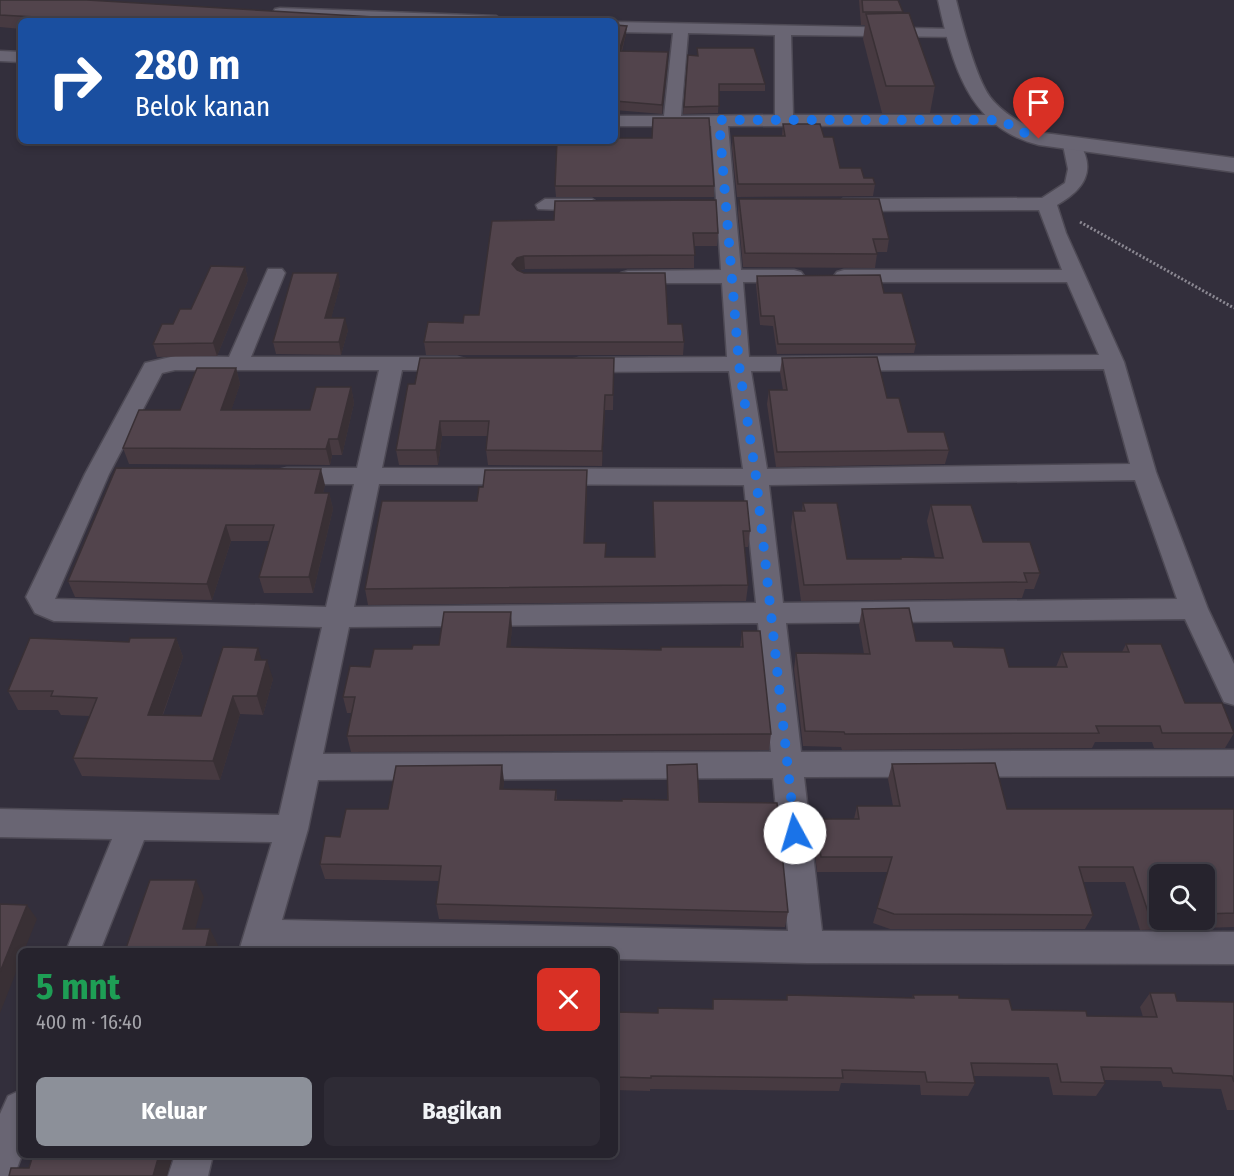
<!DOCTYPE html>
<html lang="id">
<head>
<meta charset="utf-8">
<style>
  :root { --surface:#26232d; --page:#2e2b35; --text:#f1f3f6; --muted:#a4a4aa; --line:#424049; --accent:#8c9099 }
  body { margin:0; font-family:"Fira Sans Condensed",sans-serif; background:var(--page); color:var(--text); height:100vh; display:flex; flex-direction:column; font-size:22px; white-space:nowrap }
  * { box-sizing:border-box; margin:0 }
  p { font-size:20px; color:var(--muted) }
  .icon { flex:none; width:33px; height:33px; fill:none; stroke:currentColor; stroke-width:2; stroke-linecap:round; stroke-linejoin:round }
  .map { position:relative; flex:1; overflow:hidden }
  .side { position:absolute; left:18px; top:948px; width:600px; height:210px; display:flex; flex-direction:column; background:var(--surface); border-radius:9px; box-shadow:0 3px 9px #0003,0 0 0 2px var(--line) }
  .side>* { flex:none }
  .banner { position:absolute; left:18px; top:18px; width:600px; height:126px; border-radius:9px; box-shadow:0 3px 9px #0003,0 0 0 2px var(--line); background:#1a4fa0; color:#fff; overflow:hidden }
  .controls { position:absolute; left:1149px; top:864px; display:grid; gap:12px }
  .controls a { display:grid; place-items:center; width:66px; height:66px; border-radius:9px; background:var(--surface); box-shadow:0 3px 9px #0003,0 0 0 2px var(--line); font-size:30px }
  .pin { position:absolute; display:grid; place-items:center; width:51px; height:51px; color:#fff; margin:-62px -26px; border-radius:50% 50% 50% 0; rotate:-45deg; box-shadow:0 0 6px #0007 }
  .pin .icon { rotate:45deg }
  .me { position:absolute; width:66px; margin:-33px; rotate:354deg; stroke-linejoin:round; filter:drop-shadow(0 0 4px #0008) }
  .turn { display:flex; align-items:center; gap:21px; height:126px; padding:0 18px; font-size:27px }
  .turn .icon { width:78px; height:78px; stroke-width:2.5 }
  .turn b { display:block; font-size:42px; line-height:51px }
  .round { display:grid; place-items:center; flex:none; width:63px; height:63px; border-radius:9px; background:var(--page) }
  .headline { display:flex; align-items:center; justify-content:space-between; height:102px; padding:0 18px }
  h1 { font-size:36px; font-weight:700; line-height:45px; color:#1e9e55 }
  .cta { display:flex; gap:12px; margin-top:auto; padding:12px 18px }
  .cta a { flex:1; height:69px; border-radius:9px; background:var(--accent); color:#fff; font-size:24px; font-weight:700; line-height:69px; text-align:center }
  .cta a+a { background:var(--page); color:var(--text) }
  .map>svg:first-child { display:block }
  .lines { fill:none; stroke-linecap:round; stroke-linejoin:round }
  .minor-casing { stroke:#4e4a55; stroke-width:3 }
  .tertiary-casing { stroke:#4e4a55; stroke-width:3 }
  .path { stroke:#8b8892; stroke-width:3; stroke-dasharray:2 2; stroke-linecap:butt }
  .minor { fill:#696573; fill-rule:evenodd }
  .tertiary { fill:#696573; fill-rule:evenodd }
  .wall { fill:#473a41; fill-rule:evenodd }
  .shaded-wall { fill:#393035 }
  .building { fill:#52444c; stroke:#393035; stroke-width:1.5 }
  .route { stroke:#1a73e8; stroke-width:10; stroke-dasharray:0 18 }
</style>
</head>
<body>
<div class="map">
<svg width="1234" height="1176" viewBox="0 0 1234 1176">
  <rect width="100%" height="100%" fill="#332f3c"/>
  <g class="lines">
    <g class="minor-casing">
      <g id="minor">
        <polygon points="280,8 496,16 504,21 388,21 275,15 273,12 275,9"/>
        <path d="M615 22 955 29 960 31 963 34 960 37 791 35 793 115H1002L1011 120 1002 125 728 126 741 270H794L801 272 804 276 801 280 794 282H743L749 357 1099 355 1067 282H844L837 280 834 276 837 272 844 270H1062L1039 210 843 211 834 205 843 199 1042 198 1065 183 1068 169 1063 145 1066 141H1078C1098 171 1083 190 1057 205L1066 233 1124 362 1156 472 1208 609 1234 664V705L1224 702 1185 619 786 623 801 752 1234 750V776L804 777 822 931 1234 932V964L807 963 615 959V951H239L272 842 144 840 100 951H66L112 839 0 837V809L279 815 322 627 54 621 35 613 26 597 85 474 145 363 175 356 229 357 268 269H282L285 273 251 357H457L465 359 468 364 465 369 457 371 402 370 382 468 743 469 729 371 579 372 571 370 568 365 571 360 579 358 727 357 722 283H628L621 281 618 277 621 273 628 271 721 270 711 126H615V116H664L673 33 615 32ZM688 33 775 35V115L681 116ZM1104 369 1130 464 767 469 751 371ZM175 370H379L357 468H287L278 470 275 476 278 482 287 484H354L326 607 55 599 109 474 162 373ZM1135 480 1177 599 783 603 769 485ZM379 484 744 485 756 603 354 607ZM758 623 771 752 323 754 349 627ZM773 778 788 931 282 920 308 829 318 780Z"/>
        <polygon points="0,51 21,52 21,62 0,61"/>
        <polygon points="545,199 592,199 601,205 592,211 538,209 536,205"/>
        <polygon points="21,1090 22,1155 14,1176 0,1176 0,1114 8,1096"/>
        <polygon points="175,1155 213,1155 208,1176 168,1176"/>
      </g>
    </g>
    <g class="tertiary-casing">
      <path id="tertiary" d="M938 0H956C962 24 976 78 990 97 1004 115 1024 125 1044 133L1234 158V172L1039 145C968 128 952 63 938 0Z"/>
    </g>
    <polyline class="path" points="1080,222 1234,308"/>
    <use href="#minor" class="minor"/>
    <use href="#tertiary" class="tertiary"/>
  </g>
  <g class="wall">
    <polygon points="0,0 373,21 21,21 21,29 0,27"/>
    <polygon points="859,0 898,0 902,13 935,86 930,113 882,113 863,39 865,25 861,25"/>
    <polygon points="615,25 626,34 622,51 668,61 662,114 615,110"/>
    <polygon points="697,48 765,84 765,91 719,91 718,113 683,114 688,55 697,56"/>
    <polygon points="783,124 824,137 840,168 864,178 875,184 873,196 737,197 732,148 733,136 782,136"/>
    <polygon points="555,186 714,186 714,197 556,197"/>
    <polygon points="739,199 889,239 887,252 876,252 877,254 875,268 743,267 738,212"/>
    <polygon points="554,220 718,233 717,246 694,246 694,268 525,269 518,271 668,324 684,342 683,355 426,355 424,342 479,315 492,221"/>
    <polygon points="245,267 248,280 217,356 157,357 153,344 173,324"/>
    <polygon points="757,276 884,293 916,344 914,353 777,354 773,326 760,325 756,285"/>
    <polygon points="340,285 331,318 348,330 341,355 276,354 273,342"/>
    <polygon points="614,358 613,410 605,410 602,466 488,465 486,450 487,436 442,436 438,465 399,465 396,450 415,384"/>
    <polygon points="782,358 887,398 908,432 949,450 945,464 776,467 767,404 769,390 783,390 780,372"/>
    <polygon points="236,368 240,384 231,410 310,410 351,387 354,403 342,455 332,455 330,465 129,464 123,448 180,410"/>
    <polygon points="587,470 587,486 585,543 606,557 654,557 653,501 750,531 748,547 744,547 748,585 746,601 368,605 365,589 477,501 483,487"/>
    <polygon points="325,485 323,493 329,493 333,509 313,593 264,593 259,577 269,541 231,541 212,600 75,597 68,581"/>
    <polygon points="803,503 847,559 900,559 901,557 935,558 927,521 931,505 983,542 1040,573 1034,589 1025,589 1022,598 801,601 791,527 793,511 802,511"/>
    <polygon points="862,609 916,641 954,647 1009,667 1056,667 1062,652 1122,652 1126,644 1185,703 1234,733 1225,748 1154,748 1152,742 1095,742 1092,748 842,750 841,747 803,746 794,669 796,653 864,654 859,625"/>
    <polygon points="512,628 510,647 661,650 740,647 742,631 771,734 769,750 351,752 347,736 352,713 347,713 343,697 370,667 412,649 439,645"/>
    <polygon points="176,638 183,657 163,715 201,716 262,660 273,679 263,715 240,714 220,780 82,776 73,758 90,716 61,715 58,710 18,710 8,691 129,642"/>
    <path d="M892 764 1007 809H1234V927L1140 930 1125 882H1083L1093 915 1085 929H890L873 923 888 872H817L813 834 816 819H854L857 806H893L888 779ZM1160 874H1204V920H1160Z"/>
    <polygon points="667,765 699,802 788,912 785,927 439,919 436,904 439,881 325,879 320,864 340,837 388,809 504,781 503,789 556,790 557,800 622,801 667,800"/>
    <polygon points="1150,993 1177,1001 1234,1002 1234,1110 1227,1110 1221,1089 1163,1087 1161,1081 1104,1080 1105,1083 1096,1096 1053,1095 1049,1077 974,1076 975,1083 968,1096 921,1095 920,1085 841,1083 839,1091 650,1089 650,1091 615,1090 615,1012 657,1013 712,1009 713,999 786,1000 787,995 912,998 913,995 959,998 1012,1010 1087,1016 1143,1017 1140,1007"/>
  </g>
  <g class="shaded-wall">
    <polygon points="627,26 626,34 619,59 619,51"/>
    <polygon points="668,52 668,61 662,114 662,105"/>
    <polygon points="524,256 525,269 517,271 512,264 517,258"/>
    <polygon points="245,267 248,280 217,356 213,343"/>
    <polygon points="338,273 340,285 328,330 325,318"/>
    <polygon points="345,318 348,330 341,355 339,342"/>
    <polygon points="236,368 240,384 226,426 221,410"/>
    <polygon points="351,387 354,403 342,455 338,439"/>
    <polygon points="605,395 605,410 602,466 602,451"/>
    <polygon points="440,421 442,436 438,465 436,450"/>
    <polygon points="329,439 332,455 330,465 326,449"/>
    <polygon points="321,469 325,485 319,509 315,493"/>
    <polygon points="587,470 587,486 584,559 584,543"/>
    <polygon points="329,493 333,509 313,593 309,577"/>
    <polygon points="226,525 231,541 212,600 207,584"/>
    <polygon points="511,612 512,628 509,663 507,647"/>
    <polygon points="176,638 183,657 156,733 148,715"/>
    <polygon points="258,648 264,667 255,660"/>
    <polygon points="267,660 273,679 263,715 257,696"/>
    <polygon points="233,696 240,714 220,780 213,761"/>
    <polygon points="502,765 504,781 502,805 500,789"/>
    <polygon points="196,880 204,897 191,945 183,929"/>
    <polygon points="27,905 37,919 24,951 21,951 21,960 0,1013 0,972"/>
    <polygon points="210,929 218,945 217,951 205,951"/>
    <polygon points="159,1155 173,1155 167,1176 153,1176"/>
  </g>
  <g class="building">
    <polygon points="0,0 87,0 373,17 370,21 31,21 34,17 0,15"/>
    <polygon points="862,0 898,0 903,12 863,12"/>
    <polygon points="909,13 935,86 886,86 866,14"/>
    <polygon points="615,25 627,26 619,51 668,52 662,105 615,101"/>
    <polygon points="697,48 754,48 765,84 719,84 719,106 684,107 688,55 698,56"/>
    <polygon points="653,118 709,118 714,186 555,186 557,141 615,141 615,138 652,138"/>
    <polygon points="783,124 820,124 824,137 833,137 840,168 861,168 864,178 873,178 875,184 738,184 733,136 785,136"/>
    <polygon points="739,199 879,199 889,239 873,239 877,254 745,253"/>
    <polygon points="716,200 718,233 693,233 695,255 524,256 517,258 512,264 517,270 524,273 665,273 668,324 682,324 684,342 424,342 428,322 463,323 464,315 479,315 492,221 554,220 555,201"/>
    <polygon points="211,266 245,267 213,343 153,344 162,324 173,324 180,309 191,309"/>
    <polygon points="293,273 338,273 325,318 345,318 339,342 273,342"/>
    <polygon points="880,275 884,293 902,293 916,344 778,344 774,316 761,316 757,276"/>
    <polygon points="877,357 887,398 899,398 908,432 944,432 949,450 777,452 769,390 787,390 782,358"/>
    <polygon points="420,358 614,358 613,395 605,395 602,451 486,450 489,421 440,421 436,450 396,450 408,384 415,384"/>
    <polygon points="197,368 236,368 221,410 310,410 316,387 351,387 338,439 329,439 326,449 123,448 139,410 180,410"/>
    <polygon points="116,468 321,469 315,493 329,493 309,577 259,577 274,525 226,525 207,584 68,581"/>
    <polygon points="485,470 587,470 584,543 606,543 605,557 655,557 653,501 747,501 750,531 743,531 748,585 365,589 382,501 477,501 479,487 483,487"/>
    <polygon points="803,503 837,503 847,559 901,559 901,557 943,558 931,505 971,505 983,542 1030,542 1040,573 1024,573 1027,582 804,585 793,511 805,511"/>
    <polygon points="909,608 916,641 952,641 954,647 1004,648 1009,667 1067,667 1062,652 1129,652 1126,644 1161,644 1185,703 1222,703 1234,733 1162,733 1160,726 1096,726 1099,733 845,734 844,732 805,731 796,653 870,654 862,609"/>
    <polygon points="444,612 511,612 507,647 661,650 661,647 743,647 742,631 760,631 771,734 347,736 355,697 343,697 350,666 370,667 374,649 412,649 413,645 439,645"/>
    <polygon points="30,638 129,642 130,638 176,638 148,715 201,716 223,647 258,648 255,660 267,660 257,696 233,696 213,761 73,758 97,698 51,696 53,691 8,691"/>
    <polygon points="995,763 1007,809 1234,809 1234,913 1204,914 1204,874 1160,874 1160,915 1149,915 1133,867 1079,867 1093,915 894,914 877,908 892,857 821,857 816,819 859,819 857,806 900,806 892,764"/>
    <polygon points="697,764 699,802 777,803 788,912 436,904 441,866 320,864 325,836 340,837 346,809 388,809 396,766 502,765 500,789 556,790 555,800 622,801 622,799 668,800 667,765"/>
    <polygon points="150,880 196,880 183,929 210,929 205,951 125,951"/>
    <polygon points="0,904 27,905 0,972"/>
    <polygon points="1150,993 1175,993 1177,1001 1234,1002 1234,1082 1232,1076 1173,1073 1171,1068 1101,1067 1105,1083 1061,1082 1057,1064 971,1063 975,1083 927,1082 925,1072 842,1070 843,1078 651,1076 651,1078 615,1077 615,1012 658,1013 658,1008 713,1009 713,999 787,1000 787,995 914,998 913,995 959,995 959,998 1009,999 1012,1010 1086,1011 1087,1016 1157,1017"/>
    <polygon points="33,1155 159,1155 153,1176 9,1176 11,1168 29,1168"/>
  </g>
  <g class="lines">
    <polyline class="route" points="795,833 756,477 739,365 719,120 1002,120 1016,129 1039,139"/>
  </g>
</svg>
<div class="controls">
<a><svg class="icon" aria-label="search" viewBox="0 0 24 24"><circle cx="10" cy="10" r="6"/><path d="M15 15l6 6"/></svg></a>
</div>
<div class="pin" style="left:1039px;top:139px;background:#d93025"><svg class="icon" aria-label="arrive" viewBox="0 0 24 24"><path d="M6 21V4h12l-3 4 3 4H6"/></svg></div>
<svg class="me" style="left:795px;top:833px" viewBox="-20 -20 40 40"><circle r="19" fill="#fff"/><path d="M0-13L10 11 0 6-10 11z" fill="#1a73e8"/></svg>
<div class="banner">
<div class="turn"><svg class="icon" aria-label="right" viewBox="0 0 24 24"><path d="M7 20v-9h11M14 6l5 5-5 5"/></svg><div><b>280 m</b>Belok kanan</div></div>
</div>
<section class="side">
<div class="headline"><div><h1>5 mnt</h1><p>400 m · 16:40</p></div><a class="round" style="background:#d93025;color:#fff"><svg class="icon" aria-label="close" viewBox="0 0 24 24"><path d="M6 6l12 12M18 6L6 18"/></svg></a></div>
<div class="cta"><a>Keluar</a><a>Bagikan</a></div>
</section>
</div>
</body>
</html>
